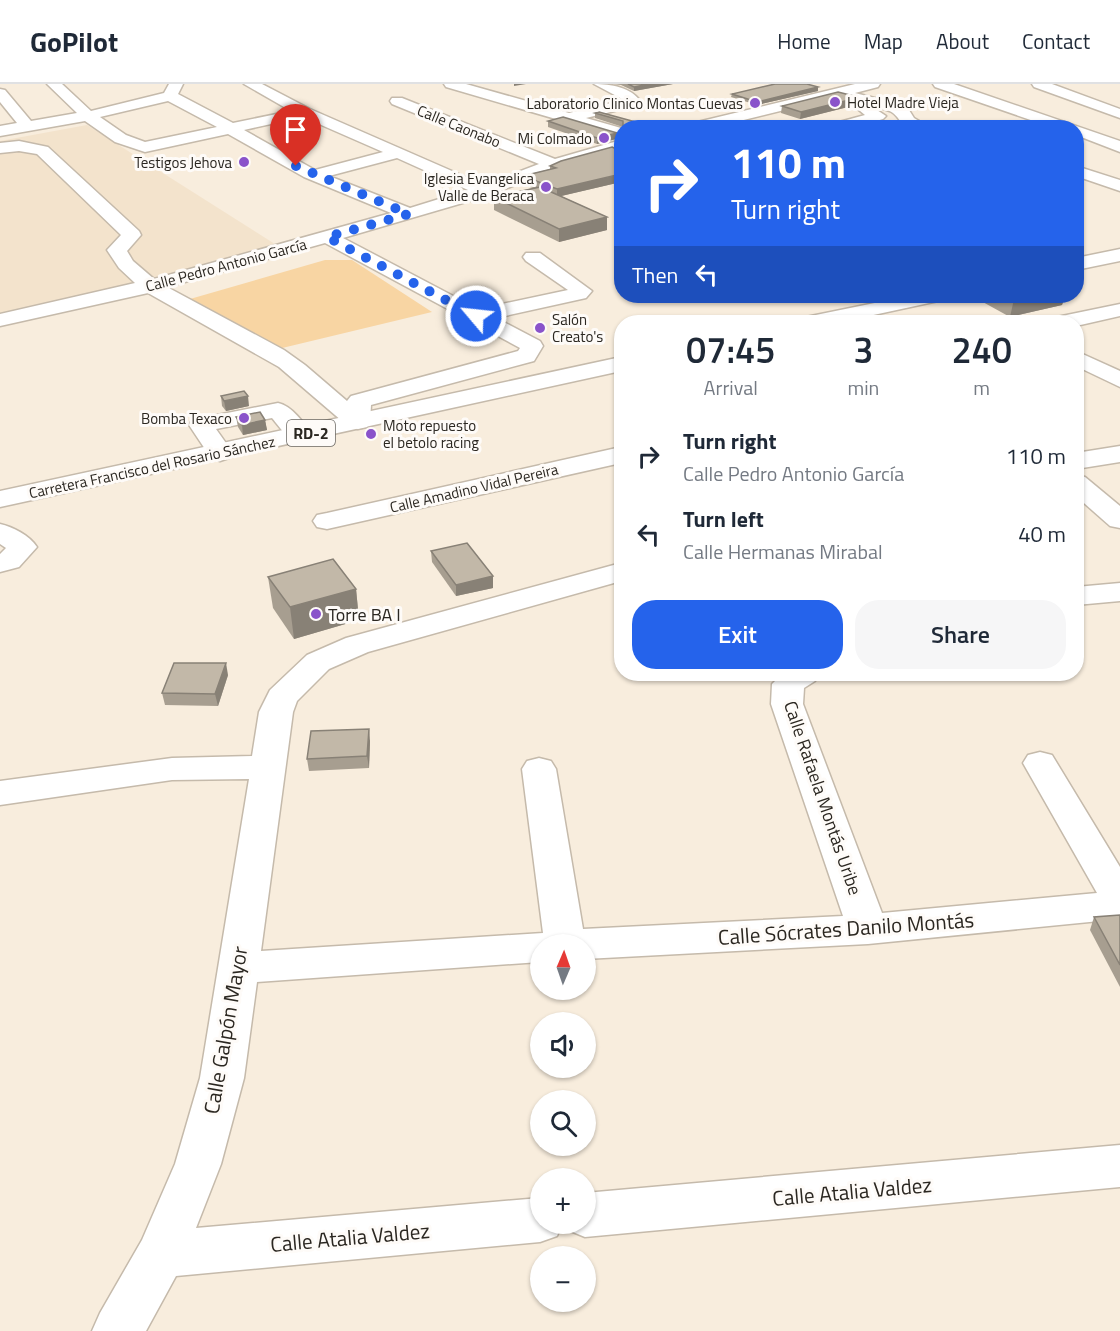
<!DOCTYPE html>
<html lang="en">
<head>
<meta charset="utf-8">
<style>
  :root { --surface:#fff; --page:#f6f6f7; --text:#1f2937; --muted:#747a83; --line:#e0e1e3; --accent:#2563eb }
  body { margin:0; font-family:"Titillium Web",sans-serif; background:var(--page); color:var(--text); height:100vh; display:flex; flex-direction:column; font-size:22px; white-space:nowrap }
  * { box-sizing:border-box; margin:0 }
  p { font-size:20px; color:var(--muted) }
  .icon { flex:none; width:33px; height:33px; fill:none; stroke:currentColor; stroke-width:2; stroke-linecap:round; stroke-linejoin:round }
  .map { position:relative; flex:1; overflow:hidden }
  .drawer { position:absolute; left:614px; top:231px; width:470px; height:366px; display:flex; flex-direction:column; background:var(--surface); border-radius:24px; box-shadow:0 2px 4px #0004 }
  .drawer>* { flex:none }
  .top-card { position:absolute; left:614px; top:36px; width:470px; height:183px; border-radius:24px; box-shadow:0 2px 4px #0004; background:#2563eb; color:#fff; overflow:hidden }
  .needle { width:39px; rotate:2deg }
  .buttons { position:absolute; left:530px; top:850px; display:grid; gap:12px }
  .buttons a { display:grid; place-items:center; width:66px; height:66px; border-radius:50%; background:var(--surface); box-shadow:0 2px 4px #0004; font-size:30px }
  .pin { position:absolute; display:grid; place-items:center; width:51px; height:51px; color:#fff; margin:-62px -26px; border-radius:50% 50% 50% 0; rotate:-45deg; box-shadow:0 0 6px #0007 }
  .pin .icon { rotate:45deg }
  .me { position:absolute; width:66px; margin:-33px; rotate:298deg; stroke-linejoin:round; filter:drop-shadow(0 0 4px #0008) }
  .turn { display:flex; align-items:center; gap:21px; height:126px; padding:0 18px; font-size:27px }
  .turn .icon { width:78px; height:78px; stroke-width:2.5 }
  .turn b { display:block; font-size:42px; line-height:51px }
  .then { display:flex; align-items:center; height:57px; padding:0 18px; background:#0003; gap:12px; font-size:22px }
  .eta { display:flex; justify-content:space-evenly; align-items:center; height:102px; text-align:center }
  .eta b { font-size:36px; font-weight:600; line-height:42px }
  .button { display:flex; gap:12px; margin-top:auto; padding:12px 18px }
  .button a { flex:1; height:69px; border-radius:24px; background:var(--accent); color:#fff; font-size:24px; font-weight:600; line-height:69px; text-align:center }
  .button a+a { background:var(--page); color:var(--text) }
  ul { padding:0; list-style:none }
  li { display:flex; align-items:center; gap:18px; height:78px; padding:0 18px }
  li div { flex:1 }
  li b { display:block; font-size:22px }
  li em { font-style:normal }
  header { display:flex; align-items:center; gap:36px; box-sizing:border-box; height:84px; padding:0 30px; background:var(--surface); border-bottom:2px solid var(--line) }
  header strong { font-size:28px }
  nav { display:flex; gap:33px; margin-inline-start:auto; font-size:21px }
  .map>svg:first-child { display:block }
  .built { fill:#f3e3cc }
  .green { fill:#f8d5a3 }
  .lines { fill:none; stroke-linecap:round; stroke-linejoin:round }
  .minor-casing { stroke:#c5baab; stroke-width:3 }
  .major-casing { stroke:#c5baab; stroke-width:3 }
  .minor { fill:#fff; fill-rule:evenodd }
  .major { fill:#fff; fill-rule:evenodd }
  .wall { fill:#a79e90 }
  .shaded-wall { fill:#888176 }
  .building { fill:#c2b8a8; stroke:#888176; stroke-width:1.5 }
  .route { stroke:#2563eb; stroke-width:10; stroke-dasharray:0 18 }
  .poi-dot { fill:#8a53ca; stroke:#fefbf8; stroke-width:2 }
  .labels { text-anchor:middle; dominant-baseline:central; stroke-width:6; stroke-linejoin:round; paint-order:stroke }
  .far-poi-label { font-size:15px; fill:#2b2721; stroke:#fefbf8; text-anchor:end }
  .far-street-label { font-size:15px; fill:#2b2721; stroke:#fefbf8 }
  .shield { fill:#fefbf8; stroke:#6a6762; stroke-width:1.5 }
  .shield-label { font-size:16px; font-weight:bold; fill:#2b2721 }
  .poi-label { font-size:18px; fill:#2b2721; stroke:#fefbf8; text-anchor:start }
  .street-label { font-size:18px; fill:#2b2721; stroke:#fefbf8 }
  .near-street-label { font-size:21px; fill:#2b2721; stroke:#fefbf8 }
</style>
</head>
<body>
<header>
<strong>GoPilot</strong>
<nav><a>Home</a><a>Map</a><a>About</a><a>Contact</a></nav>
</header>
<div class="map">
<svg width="1120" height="1247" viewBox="0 0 1120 1247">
  <rect width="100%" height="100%" fill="#f8eddd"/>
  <polygon class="built" points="87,41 278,162 122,205 0,231 0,57"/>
  <polygon class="green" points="325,176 352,176 432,228 278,265 190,215"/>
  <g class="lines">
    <g class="minor-casing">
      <g id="minor">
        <path d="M47 0H62L91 27 164 9 169 0H183L178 10 233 39 291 27 244 0H262L310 25 484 101 539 80 392 20 390 17 392 14H402L555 75 621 56V66L560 83 490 111 343 154 478 225 568 206 526 177 523 173 526 169H540L592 207 586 214 496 234 540 257 543 262 534 277 371 321 370 338 367 343 358 345 349 343 279 283 148 209 0 242V230L135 199 119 184 107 166 121 151 37 70 19 67 0 69V59L19 57 48 63 139 147 141 151 127 167 133 177 154 195 391 129 304 93 228 50 145 68 115 58 85 37 0 52V42L17 39 0 18V5L5 6 31 37 77 29ZM168 17 217 43 145 58 126 51 100 33ZM303 33 383 68 315 86 244 46ZM397 74 468 106 410 124 329 92ZM325 159 520 264 518 267 351 312 347 317 305 281 284 266 167 203Z"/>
        <path d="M444 0H466L569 29 624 16 594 0C611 0 631 3 641 18L639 21 586 34 621 44V54L446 3Z"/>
        <path d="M855 0H880L878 3 855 9 902 21 909 26 914 34 931 44H910L902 40C893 25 888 26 871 22L886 32 883 35 853 44H830L832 40 865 31 854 22 858 18 837 13 711 44H683L685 41Z"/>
        <polygon points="933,0 954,0 1120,57 1120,68 1076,51 1076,44 1054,44 935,3"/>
        <polygon points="1032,0 1052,0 1120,25 1120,34 1034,3"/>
        <polygon points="1076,82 1120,96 1120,107 1076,92"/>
        <path d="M878 212H902L911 219 908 223C897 226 884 222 878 212Z"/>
        <polygon points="1120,220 1120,232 1076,242 1076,238 1054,238 1057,233"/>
        <polygon points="831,229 871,233 874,238 823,238 820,235 824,231"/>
        <polygon points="1076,267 1120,287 1120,303 1076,282"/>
        <path d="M278 319C292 322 304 339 312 351L309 356C290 361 283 347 272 334L216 345 233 369 229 374 220 377 211 374 189 341 192 336Z"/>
        <polygon points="1120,362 1120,378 1076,385 1076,369"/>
        <polygon points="621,363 621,379 327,445 317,443 313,437 317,431 327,429"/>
        <polygon points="1076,391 1085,393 1120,422 1120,444 1110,442 1076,412"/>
        <path d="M0 440C13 443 29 451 37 463L19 483 0 488V470L6 464 0 460Z"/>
        <polygon points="621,479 621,497 368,568 329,585 297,617 293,628 261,867 543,849 522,685 527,677 539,674 551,677 556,685 583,845 843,832 771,620 772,600 782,590 820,590 815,597 804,604 803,620 882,829 1097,809 1023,679 1028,671 1040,668 1052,671 1120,783 1120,835 868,860 585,875 585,861 540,861 540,878 257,898 244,994 221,1080 196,1144 540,1114 540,1140 562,1140 557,1152 540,1158 176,1192 146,1247 92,1247 100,1229 142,1156 175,1080 200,994 249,695 172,696 0,721 0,697 172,674 252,672 259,628 270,606 307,571 346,554"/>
        <polygon points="1120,499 1120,517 1076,521 1076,503"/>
        <polygon points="1120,1061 1120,1103 585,1153 568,1146 565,1140 585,1140 585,1109"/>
      </g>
    </g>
    <g class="major-casing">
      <g id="major">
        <polygon points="1120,165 1120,177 1076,186 1076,174"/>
        <polygon points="909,212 946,212 943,216 841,238 803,238 806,233"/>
        <polygon points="621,273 621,287 0,423 0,407"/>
      </g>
    </g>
    <use href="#minor" class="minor"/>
    <use href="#major" class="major"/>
  </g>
  <g class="wall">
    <polygon points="613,0 673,0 634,7 621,1"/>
    <polygon points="818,7 757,21 731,13 732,10"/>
    <polygon points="854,12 854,19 852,22 800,35 781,29 782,22"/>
    <polygon points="595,29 654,43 623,43 595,34"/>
    <polygon points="548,37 616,55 597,60 548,43"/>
    <polygon points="550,82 621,98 561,112 607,133 607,146 559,158 494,126 494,113 533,104 523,101 523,92 550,85"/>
    <polygon points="982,212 1065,212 1062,221 1010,233 981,217"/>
    <polygon points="221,312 249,322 226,327 222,322"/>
    <polygon points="236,333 265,336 267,346 243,351 238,343"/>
    <polygon points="431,467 493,492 493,504 456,512 432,478"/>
    <polygon points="268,493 356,505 359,536 294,555 273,524"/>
    <polygon points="228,591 218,622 165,621 162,609"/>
    <polygon points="370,657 369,684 309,687 307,675"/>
    <polygon points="1120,831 1120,903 1090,846 1094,833"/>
  </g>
  <g class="shaded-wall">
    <polygon points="514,0 526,0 514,2"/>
    <polygon points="649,0 673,0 634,7 634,3"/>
    <polygon points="818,3 818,7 757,21 757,18"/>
    <polygon points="854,12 854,19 852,22 800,35 801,28"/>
    <polygon points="617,49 616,55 597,60 597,54"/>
    <polygon points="621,90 621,98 557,113 557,105"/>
    <polygon points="607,133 607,146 559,158 559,145"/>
    <polygon points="1029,212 1065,212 1062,221 1010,233 1014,215"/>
    <polygon points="248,312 249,322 226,327 224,317"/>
    <polygon points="265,336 267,346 243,351 242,341"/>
    <polygon points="493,492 493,504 456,512 456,501"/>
    <polygon points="356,505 359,536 294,555 290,523"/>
    <polygon points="226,579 228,591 218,622 215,610"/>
    <polygon points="369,645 370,657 369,684 367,672"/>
  </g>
  <g class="building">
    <polygon points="628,0 649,0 634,3"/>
    <polygon points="775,0 807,0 818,3 757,18 732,10"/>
    <polygon points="838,8 854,12 853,15 801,28 782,22"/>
    <polygon points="599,28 654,43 623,44 623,37 595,29"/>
    <polygon points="563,33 617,49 597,54 548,37"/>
    <polygon points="612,63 621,67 621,90 557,105 523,92 556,84 550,82 561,77"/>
    <polygon points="540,103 607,133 559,145 494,113"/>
    <polygon points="1008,212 1029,212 1014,215"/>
    <polygon points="244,307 248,312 224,317 221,312"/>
    <polygon points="260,328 265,336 242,341 236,333"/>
    <polygon points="467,459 493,492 456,501 431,467"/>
    <polygon points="333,475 356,505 290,523 268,493"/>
    <polygon points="174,579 226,579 215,610 162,609"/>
    <polygon points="369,645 367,672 307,675 311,647"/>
    <polygon points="1120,831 1120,881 1094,833"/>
  </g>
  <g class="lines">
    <polyline class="route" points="296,82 409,130 327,153 476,232"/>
  </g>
  <g class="poi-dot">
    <circle cx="835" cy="18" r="6"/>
    <circle cx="755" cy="19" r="6"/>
    <circle cx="604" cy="54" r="6"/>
    <circle cx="244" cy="78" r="6"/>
    <circle cx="546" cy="103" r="6"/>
    <circle cx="540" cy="244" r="6"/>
    <circle cx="244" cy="334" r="6"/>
    <circle cx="371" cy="350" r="6"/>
    <circle cx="316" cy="530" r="6"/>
  </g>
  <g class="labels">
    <g class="far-poi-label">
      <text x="847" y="18" text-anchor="start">Hotel Madre Vieja</text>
      <text x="743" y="19">Laboratorio Clinico Montas Cuevas</text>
      <text x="592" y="54">Mi Colmado</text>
      <text x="232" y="78">Testigos Jehova</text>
      <text x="534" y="94">Iglesia Evangelica<tspan x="534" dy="17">Valle de Beraca</tspan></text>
      <text x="552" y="235" text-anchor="start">Salón<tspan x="552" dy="17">Creato's</tspan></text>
      <text x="232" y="334">Bomba Texaco</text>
      <text x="383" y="341" text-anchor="start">Moto repuesto<tspan x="383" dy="17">el betolo racing</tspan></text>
    </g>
    <g class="far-street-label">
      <text transform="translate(459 42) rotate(22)">Calle Caonabo</text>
      <text transform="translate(226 181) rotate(-15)">Calle Pedro Antonio García</text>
      <text transform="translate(152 383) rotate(-12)">Carretera Francisco del Rosario Sánchez</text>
      <text transform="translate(474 404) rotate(-13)">Calle Amadino Vidal Pereira</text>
    </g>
    <rect class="shield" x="287" y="336" width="48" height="26" rx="4.5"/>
    <g class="shield-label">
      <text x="311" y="349">RD-2</text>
    </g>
    <g class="poi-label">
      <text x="328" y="530">Torre BA I</text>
    </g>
    <g class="street-label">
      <text transform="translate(823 714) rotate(71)">Calle Rafaela Montás Uribe</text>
    </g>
    <g class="near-street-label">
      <text transform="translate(846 844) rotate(-4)">Calle Sócrates Danilo Montás</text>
      <text transform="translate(225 946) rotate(-80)">Calle Galpón Mayor</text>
      <text transform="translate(852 1107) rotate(-5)">Calle Atalia Valdez</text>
      <text transform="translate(350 1153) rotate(-5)">Calle Atalia Valdez</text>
    </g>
  </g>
</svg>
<div class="buttons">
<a><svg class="needle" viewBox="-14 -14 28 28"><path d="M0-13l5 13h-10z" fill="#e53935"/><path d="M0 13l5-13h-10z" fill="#747a83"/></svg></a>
<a><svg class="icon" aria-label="sound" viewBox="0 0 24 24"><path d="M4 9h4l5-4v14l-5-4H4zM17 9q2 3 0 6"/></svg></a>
<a><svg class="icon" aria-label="search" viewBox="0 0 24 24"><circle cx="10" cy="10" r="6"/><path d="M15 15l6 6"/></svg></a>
<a>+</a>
<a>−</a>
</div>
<div class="pin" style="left:296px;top:82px;background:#d93025"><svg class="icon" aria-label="arrive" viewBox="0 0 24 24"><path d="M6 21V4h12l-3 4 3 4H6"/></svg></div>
<svg class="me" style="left:476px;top:232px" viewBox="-20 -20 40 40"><circle r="17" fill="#2563eb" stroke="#fff" stroke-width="3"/><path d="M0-11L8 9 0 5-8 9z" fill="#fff"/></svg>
<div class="top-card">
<div class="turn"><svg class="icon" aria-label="right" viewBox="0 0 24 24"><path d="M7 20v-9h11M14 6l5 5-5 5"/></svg><div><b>110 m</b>Turn right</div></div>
<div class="then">Then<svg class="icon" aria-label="left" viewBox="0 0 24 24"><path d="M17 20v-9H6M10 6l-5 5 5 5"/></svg></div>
</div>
<section class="drawer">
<div class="eta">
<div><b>07:45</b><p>Arrival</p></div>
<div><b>3</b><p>min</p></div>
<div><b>240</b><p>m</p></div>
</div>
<ul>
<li><svg class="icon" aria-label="right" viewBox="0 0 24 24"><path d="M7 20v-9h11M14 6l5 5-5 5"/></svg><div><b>Turn right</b><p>Calle Pedro Antonio García</p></div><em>110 m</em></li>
<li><svg class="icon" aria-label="left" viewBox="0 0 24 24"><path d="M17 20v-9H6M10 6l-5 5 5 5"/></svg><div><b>Turn left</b><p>Calle Hermanas Mirabal</p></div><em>40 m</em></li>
</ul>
<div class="button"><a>Exit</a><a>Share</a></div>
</section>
</div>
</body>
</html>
